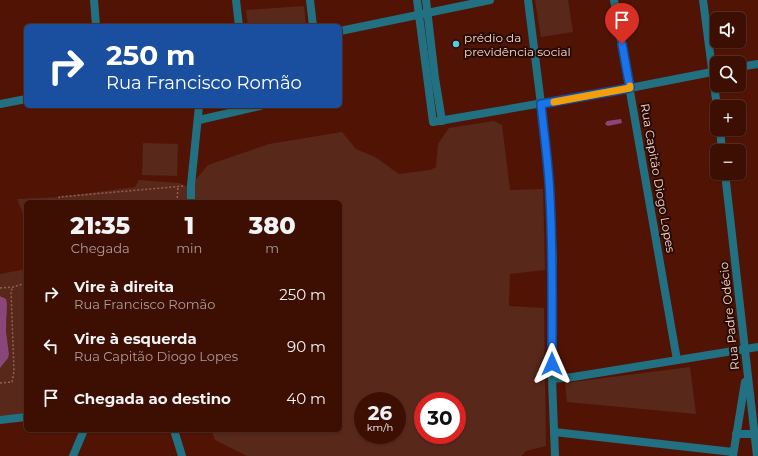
<!DOCTYPE html>
<html lang="pt">
<head>
<meta charset="utf-8">
<style>
  :root { --surface:#3d0f03; --page:#44180d; --text:#f1f3f6; --muted:#ad9c9a; --line:#562f25 }
  body { margin:0; font-family:Montserrat,sans-serif; background:var(--page); color:var(--text); height:100vh; display:flex; flex-direction:column; font-size:15px; white-space:nowrap }
  * { box-sizing:border-box; margin:0 }
  p { font-size:13px; color:var(--muted) }
  .icon { flex:none; width:22px; height:22px; fill:none; stroke:currentColor; stroke-width:2; stroke-linecap:round; stroke-linejoin:round }
  .map { position:relative; flex:1; overflow:hidden }
  .sheet { position:absolute; left:24px; top:200px; width:318px; height:232px; display:flex; flex-direction:column; background:var(--surface); border-radius:6px; box-shadow:0 1px 3px #0004,0 0 0 1px var(--line) }
  .sheet>* { flex:none }
  .banner { position:absolute; left:24px; top:24px; width:318px; height:84px; border-radius:6px; box-shadow:0 1px 3px #0004,0 0 0 1px var(--line); background:#1a4fa0; color:#fff; overflow:hidden }
  .buttons { position:absolute; left:710px; top:12px; display:grid; gap:8px }
  .buttons a { display:grid; place-items:center; width:36px; height:36px; border-radius:6px; background:var(--surface); box-shadow:0 1px 3px #0004,0 0 0 1px var(--line); font-size:20px }
  .speed { position:absolute; left:354px; top:392px; display:flex; gap:8px; font-size:20px; font-weight:700; text-align:center }
  .speed>* { display:grid; place-content:center; width:52px; height:52px; border-radius:50%; background:var(--surface); box-shadow:0 1px 3px #0004,0 0 0 1px var(--line); line-height:1 }
  .speed small { font-size:10px; font-weight:400 }
  .speed .limit { border:6px solid #d22; background:#fff; color:#111 }
  .pin { position:absolute; display:grid; place-items:center; width:34px; height:34px; color:#fff; margin:-41px -17px; border-radius:50% 50% 50% 0; rotate:-45deg; box-shadow:0 0 4px #0007 }
  .pin .icon { rotate:45deg }
  .me { position:absolute; width:44px; margin:-22px; rotate:0deg; stroke-linejoin:round; filter:drop-shadow(0 0 3px #0008) }
  .turn { display:flex; align-items:center; gap:14px; height:84px; padding:0 16px; font-size:18px }
  .turn .icon { width:52px; height:52px; stroke-width:2.5 }
  .turn b { display:block; font-size:28px; line-height:34px }
  .eta { display:flex; justify-content:space-evenly; align-items:center; height:68px; text-align:center }
  .eta b { font-size:24px; font-weight:800; line-height:28px }
  ul { padding:0; list-style:none }
  li { display:flex; align-items:center; gap:12px; height:52px; padding:0 16px }
  li div { flex:1 }
  li b { display:block; font-size:15px }
  li em { font-style:normal }
  .map>svg:first-child { display:block }
  .green { fill:#58281b; fill-rule:evenodd }
  .water { fill:#89467b }
  .lines { fill:none; stroke-linecap:round; stroke-linejoin:round }
  .path { stroke:#956052; stroke-width:1.5; stroke-dasharray:2 2; stroke-linecap:butt }
  .street { stroke:#217182; stroke-width:8 }
  .route-casing { stroke:#114b97; stroke-width:10 }
  .route { stroke:#1a73e8; stroke-width:7 }
  .slow { stroke:#f59e0b; stroke-width:7 }
  .poi-dot { fill:#58c9e3; stroke:#260b05; stroke-width:1.5 }
  .labels { text-anchor:middle; dominant-baseline:central; stroke-width:4; stroke-linejoin:round; paint-order:stroke }
  .poi-label { font-size:12px; fill:#fcd4c9; stroke:#260b05; text-anchor:start }
  .street-label { font-size:12px; fill:#fcd4c9; stroke:#260b05 }
</style>
</head>
<body>
<div class="map">
<svg width="758" height="456" viewBox="0 0 758 456">
  <rect width="100%" height="100%" fill="#511404"/>
  <g class="green">
    <polygon points="535,0 568,0 573,32 541,37"/>
    <polygon points="304,6 306,26 248,26 246,10"/>
    <path d="M494 121 502 125 510 190 543 189 545 270 510 274 509 306 544 308 546 446 526 451 521 456H247L215 440 211 430H340V202H191V185L208 165 269 144 342 132 356 149 375 157 399 174 430 170 436 167 438 144 449 128ZM363 401H397V435H363ZM423 401H457V435H423Z"/>
    <polygon points="143,143 178,144 177,176 142,175"/>
    <polygon points="139,180 179,183 188,187 187,202 26,202 26,221 17,199 59,197 135,187"/>
    <polygon points="26,269 26,414 0,418 0,368 7,358 9,354 6,331 7,317 2,296 0,296 0,274"/>
    <polygon points="690,367 696,414 567,402 565,383"/>
  </g>
  <g class="water">
    <polygon points="621,119 622,123 608,126 605,124 607,121"/>
    <polygon points="0,296 6,299 7,303 6,331 9,354 8,358 0,368"/>
  </g>
  <g class="lines">
    <g class="path">
      <polyline points="61,202 59,197 184,186"/>
      <polyline points="177,202 178,186"/>
      <polyline points="0,288 13,287 26,283"/>
      <polyline points="0,383 12,382 14,371 11,291 13,287"/>
    </g>
    <g class="street">
      <polyline points="94,0 96,26"/>
      <polyline points="236,0 239,26"/>
      <polyline points="310,0 313,26"/>
      <polyline points="417,0 433,122 630,88 717,71"/>
      <polyline points="426,0 435,78 442,121"/>
      <polyline points="528,0 541,104 550,196 553,260 552,379 555,456"/>
      <polyline points="614,0 677,360"/>
      <polyline points="703,0 717,107"/>
      <polyline points="340,31 490,0"/>
      <polyline points="739,67 758,64"/>
      <polyline points="0,104 26,99"/>
      <polyline points="199,120 260,106"/>
      <polyline points="720,129 722,151"/>
      <polyline points="725,173 757,456"/>
      <polyline points="191,202 191,185 199,106"/>
      <polyline points="552,379 573,377 758,347"/>
      <polyline points="0,420 26,417"/>
      <polyline points="174,430 182,456"/>
      <polyline points="554,432 733,452"/>
      <polyline points="736,434 754,434"/>
      <polyline points="73,456 84,430"/>
      <polyline points="733,456 745,382"/>
    </g>
  </g>
  <g class="lines">
    <g class="route-casing">
      <path id="route" d="M552 364C552 309 553 254 550 198 549 167 544 135 541 104L630 88 622 44"/>
    </g>
    <use href="#route" class="route"/>
    <polyline class="slow" points="554,102 630,88 630,86"/>
  </g>
  <circle class="poi-dot" cx="456" cy="44" r="4"/>
  <g class="labels">
    <g class="poi-label">
      <text x="464" y="37">prédio da<tspan x="464" dy="14">previdência social</tspan></text>
    </g>
    <g class="street-label">
      <text transform="translate(658 178) rotate(80)">Rua Capitão Diogo Lopes</text>
      <text transform="translate(729 316) rotate(-96)">Rua Padre Odécio</text>
    </g>
  </g>
</svg>
<div class="buttons">
<a><svg class="icon" aria-label="sound" viewBox="0 0 24 24"><path d="M4 9h4l5-4v14l-5-4H4zM17 9q2 3 0 6"/></svg></a>
<a><svg class="icon" aria-label="search" viewBox="0 0 24 24"><circle cx="10" cy="10" r="6"/><path d="M15 15l6 6"/></svg></a>
<a>+</a>
<a>−</a>
</div>
<div class="speed"><div>26<small>km/h</small></div><div class="limit">30</div></div>
<div class="pin" style="left:622px;top:44px;background:#d93025"><svg class="icon" aria-label="arrive" viewBox="0 0 24 24"><path d="M6 21V4h12l-3 4 3 4H6"/></svg></div>
<svg class="me" style="left:552px;top:364px" viewBox="-20 -20 40 40"><path d="M0-17L14 15 0 8-14 15z" fill="#1a73e8" stroke="#fff" stroke-width="4"/></svg>
<div class="banner">
<div class="turn"><svg class="icon" aria-label="right" viewBox="0 0 24 24"><path d="M7 20v-9h11M14 6l5 5-5 5"/></svg><div><b>250 m</b>Rua Francisco Romão</div></div>
</div>
<section class="sheet">
<div class="eta">
<div><b>21:35</b><p>Chegada</p></div>
<div><b>1</b><p>min</p></div>
<div><b>380</b><p>m</p></div>
</div>
<ul>
<li><svg class="icon" aria-label="right" viewBox="0 0 24 24"><path d="M7 20v-9h11M14 6l5 5-5 5"/></svg><div><b>Vire à direita</b><p>Rua Francisco Romão</p></div><em>250 m</em></li>
<li><svg class="icon" aria-label="left" viewBox="0 0 24 24"><path d="M17 20v-9H6M10 6l-5 5 5 5"/></svg><div><b>Vire à esquerda</b><p>Rua Capitão Diogo Lopes</p></div><em>90 m</em></li>
<li><svg class="icon" aria-label="arrive" viewBox="0 0 24 24"><path d="M6 21V4h12l-3 4 3 4H6"/></svg><div><b>Chegada ao destino</b></div><em>40 m</em></li>
</ul>
</section>
</div>
</body>
</html>
